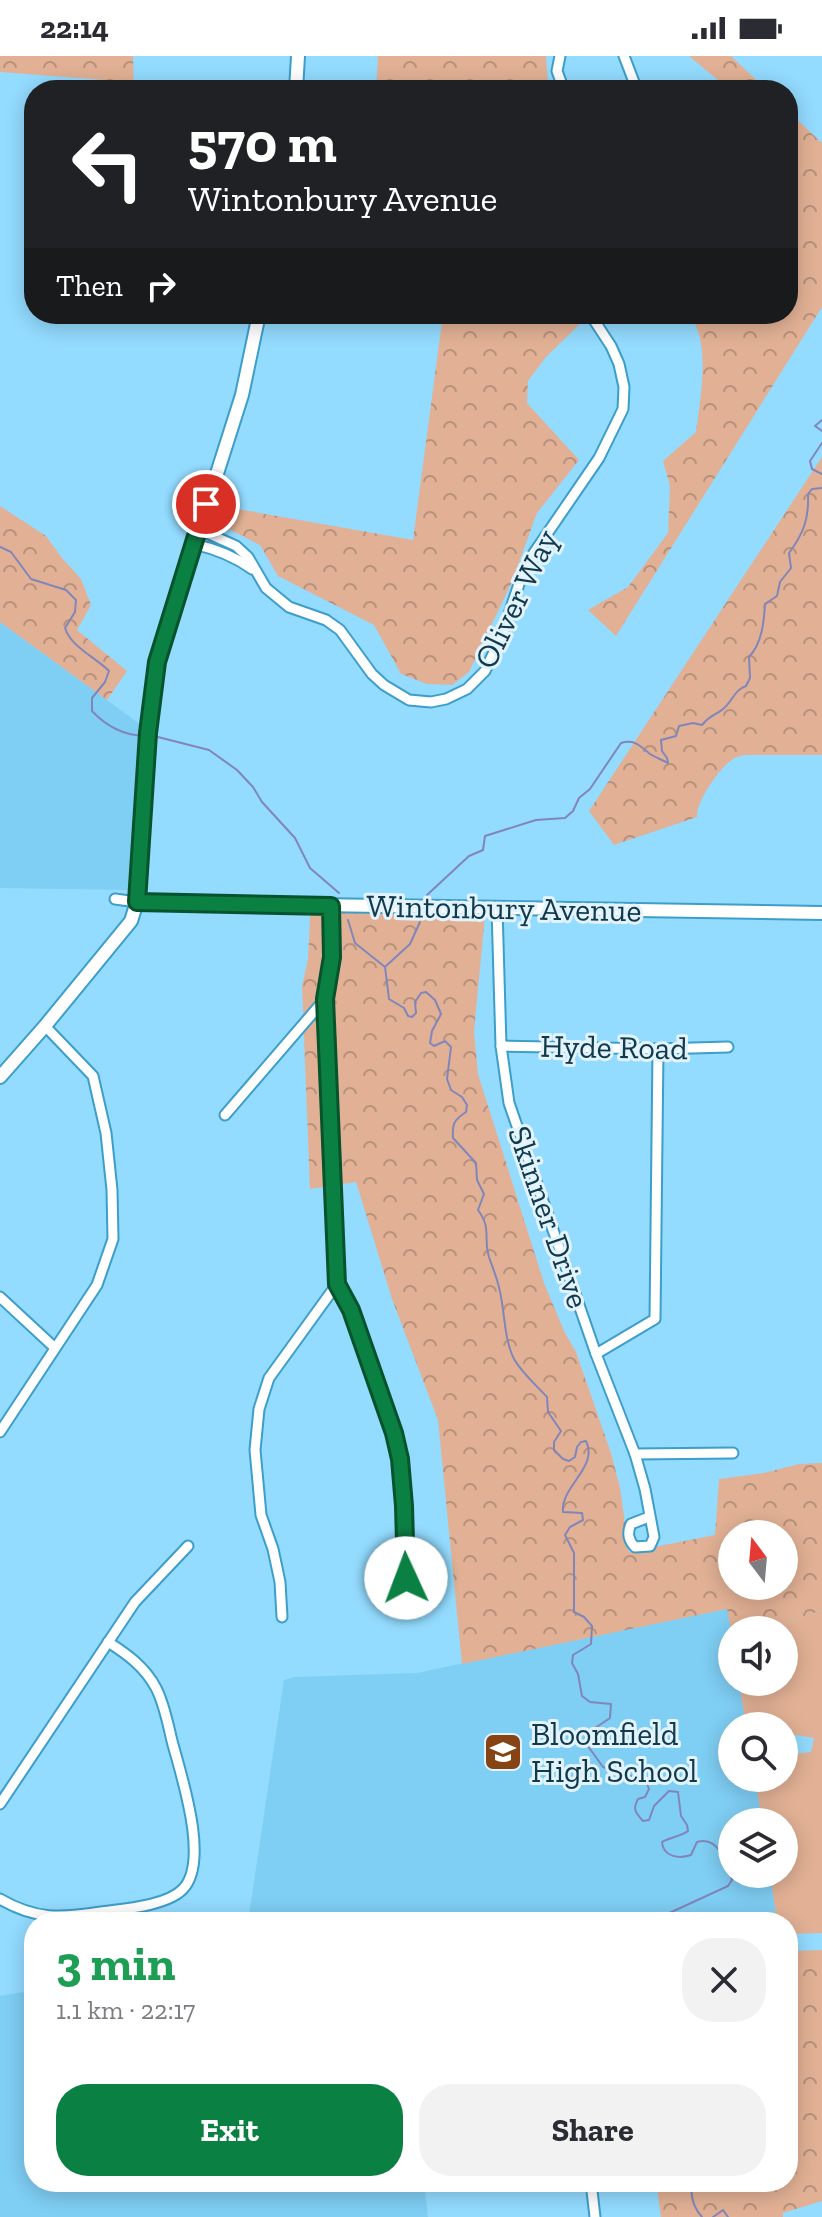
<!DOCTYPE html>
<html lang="en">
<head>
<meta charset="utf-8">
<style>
  :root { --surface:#fff; --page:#f2f2f3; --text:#2b2b33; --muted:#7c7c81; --accent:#0b8043 }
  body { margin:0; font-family:"Zilla Slab",serif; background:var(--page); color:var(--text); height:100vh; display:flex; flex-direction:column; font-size:30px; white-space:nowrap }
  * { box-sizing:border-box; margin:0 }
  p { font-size:26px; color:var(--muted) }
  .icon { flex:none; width:44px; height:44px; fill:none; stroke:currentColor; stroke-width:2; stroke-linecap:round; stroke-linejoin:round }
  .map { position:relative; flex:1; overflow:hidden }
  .details { position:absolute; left:24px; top:1856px; width:774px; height:280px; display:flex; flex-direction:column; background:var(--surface); border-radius:32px; box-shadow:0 4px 20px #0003 }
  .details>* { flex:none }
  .top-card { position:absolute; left:24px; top:24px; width:774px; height:244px; border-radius:32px; box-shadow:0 4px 20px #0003; background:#202124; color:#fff; overflow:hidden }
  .needle { width:52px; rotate:344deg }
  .tools { position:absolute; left:718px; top:1464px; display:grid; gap:16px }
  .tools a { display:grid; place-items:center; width:80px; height:80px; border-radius:50%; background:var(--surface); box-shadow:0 4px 20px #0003; font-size:40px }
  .pin { position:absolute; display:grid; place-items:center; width:68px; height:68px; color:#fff; margin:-34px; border:4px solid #fff; border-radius:50%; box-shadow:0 2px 8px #0007 }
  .me { position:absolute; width:88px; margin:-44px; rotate:358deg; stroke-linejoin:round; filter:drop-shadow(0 0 6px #0008) }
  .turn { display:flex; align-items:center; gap:28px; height:168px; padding:0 32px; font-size:36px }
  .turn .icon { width:104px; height:104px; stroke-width:2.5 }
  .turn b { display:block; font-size:56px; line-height:68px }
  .then { display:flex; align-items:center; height:76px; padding:0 32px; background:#0003; gap:16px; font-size:30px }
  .round { display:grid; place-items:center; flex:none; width:84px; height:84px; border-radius:32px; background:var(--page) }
  .overview { display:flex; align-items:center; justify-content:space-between; height:136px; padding:0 32px }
  h1 { font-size:48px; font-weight:700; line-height:60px; color:#1e9e55 }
  .button { display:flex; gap:16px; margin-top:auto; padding:16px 32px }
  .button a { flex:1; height:92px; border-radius:32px; background:var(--accent); color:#fff; font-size:32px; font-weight:700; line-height:92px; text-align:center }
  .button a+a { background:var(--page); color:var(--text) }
  .status { display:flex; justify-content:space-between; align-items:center; height:56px; padding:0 40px; background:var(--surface); direction:ltr }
  .status svg { height:22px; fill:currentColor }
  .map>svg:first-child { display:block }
  .built { fill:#7fcef4 }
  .green { fill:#e2b195 }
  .forest { fill:url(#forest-crowns); fill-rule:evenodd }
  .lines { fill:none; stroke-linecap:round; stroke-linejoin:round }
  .stream { stroke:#8186ba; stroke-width:2 }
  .street-casing { stroke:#3c9ec9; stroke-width:13 }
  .secondary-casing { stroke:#3c9ec9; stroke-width:16 }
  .street { stroke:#fff; stroke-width:9 }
  .secondary { stroke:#fff; stroke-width:12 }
  .route-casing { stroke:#07532c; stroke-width:20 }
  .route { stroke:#0b8043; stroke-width:14 }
  .labels { text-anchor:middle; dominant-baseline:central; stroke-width:6; stroke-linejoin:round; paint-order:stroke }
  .street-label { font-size:32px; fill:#10394b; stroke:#e2f3fd }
  .poi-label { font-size:32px; fill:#10394b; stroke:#e2f3fd; text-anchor:start }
</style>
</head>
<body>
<div class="status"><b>22:14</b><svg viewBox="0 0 49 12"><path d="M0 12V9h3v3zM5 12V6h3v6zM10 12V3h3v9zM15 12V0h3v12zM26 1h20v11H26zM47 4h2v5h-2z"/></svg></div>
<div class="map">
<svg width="822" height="2161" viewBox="0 0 822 2161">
  <defs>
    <pattern id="forest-crowns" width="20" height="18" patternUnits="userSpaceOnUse" patternTransform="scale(2)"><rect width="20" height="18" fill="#e2b195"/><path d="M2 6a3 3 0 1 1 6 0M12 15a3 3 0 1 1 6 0" fill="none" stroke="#b6917c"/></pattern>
  </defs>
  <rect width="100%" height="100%" fill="#93dbff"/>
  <g class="built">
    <polygon points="0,566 141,669 129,834 0,832"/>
    <polygon points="728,1552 732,1580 732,1626 739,1626 746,1670 732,1670 732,1722 755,1722 762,1766 732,1766 732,1818 770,1818 777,1866 248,1866 284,1624 294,1621 417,1617"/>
    <polygon points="34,1934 34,2126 424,2126 428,2161 0,2161 0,1940"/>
  </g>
  <polygon class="green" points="822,1554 822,1877 788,1878 788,1866 777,1866 770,1818 784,1818 784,1766 762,1766 755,1722 784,1722 784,1699 811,1696 814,1682 784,1677 784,1670 746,1670 739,1626 784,1626 784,1574 766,1574"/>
  <g class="forest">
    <polygon points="0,0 133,0 134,34 105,34 104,24 0,16"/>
    <polygon points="378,0 546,0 548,27 546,34 376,34"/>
    <polygon points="689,0 731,0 767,34 730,34"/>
    <path d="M788 55 822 87V251L616 580 588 554 628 531 668 477 670 430 663 405 696 376C700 344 712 282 688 258H788Z"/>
    <polygon points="443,258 578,258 582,266 546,301 528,325 527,347 579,404 537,457 511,528 469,616 452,629 427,628 401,618 374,569 278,520 260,489 215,466 220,450 413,484"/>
    <path d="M822 401V699H748C744 699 739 700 735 702 721 709 696 745 697 761L614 789 589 755Z"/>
    <polygon points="0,450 46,480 62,502 81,523 91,549 77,574 127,615 107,644 0,566"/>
    <path d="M311 843 486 849 474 975 478 1018 544 1227 565 1277 576 1296 611 1397 620 1432 629 1496 715 1479 719 1423 764 1417 799 1408 822 1407V1554L766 1574H732V1580L727 1553 462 1608 438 1364 392 1243 356 1126 310 1133 302 930 308 903ZM732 1478H784V1530H732Z"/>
    <polygon points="822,1894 822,2145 783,2157 783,2161 661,2161 656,2126 788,2126 788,1895"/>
  </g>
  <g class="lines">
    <g class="stream">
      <polyline points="822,364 815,370 822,375"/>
      <polyline points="822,387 810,405 812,413 822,418"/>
      <path d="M0 491 11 496 31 523 66 534 76 544 75 556 65 572C71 591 95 601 109 615L105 626 92 642V655C106 670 123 679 144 680"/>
      <polyline points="154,680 209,694 237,714 253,731 262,746 295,782 310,812 339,837"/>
      <path d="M427 839 469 800 483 794 485 780 536 764 565 762 573 755 579 742 590 733 621 687C635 683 640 690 650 698 655 701 662 704 668 707L667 702 662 695 661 684 676 680 679 670 693 667 702 669C711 658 715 660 723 653 733 645 734 634 746 630L750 622 749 601C762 587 764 566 765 548L777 540 780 526 791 512 789 497C804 477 809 462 808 438L812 433 822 432"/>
      <path d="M348 864 355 887 385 911 389 943 404 952 408 960 412 961 416 957 415 946 421 937 426 936 435 944 441 958 432 975 430 987 434 990 445 985 451 991 447 1023 451 1034 462 1041 467 1049 466 1056C454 1064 452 1068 453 1082L476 1107 477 1124 484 1138 478 1154C492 1173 483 1181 489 1201 493 1213 498 1224 500 1236 505 1257 504 1283 514 1303 522 1317 536 1329 547 1341L548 1356 561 1375 554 1386V1394L563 1403 569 1405 575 1401 577 1391 581 1386 586 1385C599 1411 560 1431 563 1456L582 1457 583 1464 570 1471 565 1479 574 1497V1556L584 1561 592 1570 591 1588 573 1599 572 1607 578 1618 582 1640 590 1646 611 1648 610 1662 586 1678 585 1686 603 1711 646 1725 649 1733 645 1741 638 1743C632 1753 636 1757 643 1765L649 1764 654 1750 669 1735 678 1736 681 1760 687 1769 688 1775C680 1781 670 1781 662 1786 663 1801 679 1803 691 1799L697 1786C718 1779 728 1808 732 1824L728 1830 665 1859 664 1866"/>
      <polyline points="386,910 410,888 420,866"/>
      <path d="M692 2126C690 2139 693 2151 702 2161"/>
      <polyline points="713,2161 723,2154 728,2161"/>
    </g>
    <g class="street-casing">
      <g id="street">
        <polyline points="560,0 557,15 564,34"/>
        <polyline points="624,0 637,34"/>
        <polyline points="376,258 381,260"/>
        <polyline points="198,473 236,490 248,501 266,532 289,551 326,564 340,574 372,618 384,629 409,644 431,646 446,643 467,633 485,615 502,579 525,510 599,402 623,353 624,331 619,308 611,290 590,258"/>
        <path d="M194 488C216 493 234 500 252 513"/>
        <polyline points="115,843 137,846"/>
        <polyline points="331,850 332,901 325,943 337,1228 351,1254 394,1377 400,1403 404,1450 406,1522 398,1545"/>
        <path d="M497 852 501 990 509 1047 596 1298 635 1398 645 1433 654 1481 650 1490 635 1491C628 1484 627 1477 631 1468L649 1461"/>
        <polyline points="501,990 658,993 728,991"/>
        <polyline points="225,1059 325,943"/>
        <polyline points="0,1241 55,1292"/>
        <polyline points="596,1298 655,1263 658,993"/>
        <polyline points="0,1376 97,1229 113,1183 112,1134 106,1077 93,1020 45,970"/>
        <polyline points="635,1398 733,1397"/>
        <polyline points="282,1561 280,1526 273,1493 261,1459 255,1394 259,1353 269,1322 337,1228"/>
        <polyline points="0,1748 135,1546 188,1490"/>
        <path d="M0 1843C36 1864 61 1862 101 1856 123 1853 167 1850 183 1833 210 1805 181 1719 172 1685 168 1668 164 1647 156 1632 145 1611 127 1598 108 1586"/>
        <polyline points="591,2126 595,2161"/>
      </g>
    </g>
    <g class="secondary-casing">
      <g id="secondary">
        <polyline points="296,34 298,0"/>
        <polyline points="137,846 822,857"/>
        <polyline points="0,1021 45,970 131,865 137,846 149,656 157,606 242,339 259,258"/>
      </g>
    </g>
    <use href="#street" class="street"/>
    <use href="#secondary" class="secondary"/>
  </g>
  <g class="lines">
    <g class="route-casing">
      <polyline id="route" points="206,448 157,606 148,677 137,846 331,850 332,901 325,943 337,1228 351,1254 394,1377 400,1403 404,1450 406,1522"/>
    </g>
    <use href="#route" class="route"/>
  </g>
  <defs>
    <g id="school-square" transform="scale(2)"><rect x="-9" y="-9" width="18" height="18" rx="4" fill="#864314" stroke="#e2f3fd"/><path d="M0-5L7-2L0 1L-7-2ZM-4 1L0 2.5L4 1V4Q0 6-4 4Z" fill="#fff"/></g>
  </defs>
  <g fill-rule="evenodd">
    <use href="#school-square" x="503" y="1696"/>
  </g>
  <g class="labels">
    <g class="street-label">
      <text transform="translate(516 543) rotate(-64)">Oliver Way</text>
      <text transform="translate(504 852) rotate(1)">Wintonbury Avenue</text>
      <text transform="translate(614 991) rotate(1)">Hyde Road</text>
      <text transform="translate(549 1161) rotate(71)">Skinner Drive</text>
    </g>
    <g class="poi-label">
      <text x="531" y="1678">Bloomfield<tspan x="531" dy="37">High School</tspan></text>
    </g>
  </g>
</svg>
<div class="tools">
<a><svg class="needle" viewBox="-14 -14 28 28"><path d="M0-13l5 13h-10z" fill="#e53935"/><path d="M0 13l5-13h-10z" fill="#7c7c81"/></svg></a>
<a><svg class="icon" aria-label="sound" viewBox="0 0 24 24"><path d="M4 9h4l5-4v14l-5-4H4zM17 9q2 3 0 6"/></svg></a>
<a><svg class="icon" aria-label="search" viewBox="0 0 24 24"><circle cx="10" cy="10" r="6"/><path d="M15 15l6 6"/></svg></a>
<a><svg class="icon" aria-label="layers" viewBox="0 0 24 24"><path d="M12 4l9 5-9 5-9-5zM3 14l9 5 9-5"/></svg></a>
</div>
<div class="pin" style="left:206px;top:448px;background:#d93025"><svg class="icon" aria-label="arrive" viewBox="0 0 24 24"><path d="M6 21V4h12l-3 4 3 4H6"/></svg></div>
<svg class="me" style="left:406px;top:1522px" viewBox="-20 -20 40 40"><circle r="19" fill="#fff"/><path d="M0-13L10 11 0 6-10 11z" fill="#0b8043"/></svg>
<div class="top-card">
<div class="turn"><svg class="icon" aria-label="left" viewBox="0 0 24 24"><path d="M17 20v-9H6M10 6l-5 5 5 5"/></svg><div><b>570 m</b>Wintonbury Avenue</div></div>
<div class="then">Then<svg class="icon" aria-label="right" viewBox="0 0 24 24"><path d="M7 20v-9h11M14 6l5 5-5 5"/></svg></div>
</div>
<section class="details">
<div class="overview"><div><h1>3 min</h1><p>1.1 km · 22:17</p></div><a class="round"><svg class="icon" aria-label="close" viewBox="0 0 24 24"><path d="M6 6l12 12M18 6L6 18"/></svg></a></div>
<div class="button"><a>Exit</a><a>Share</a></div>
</section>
</div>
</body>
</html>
